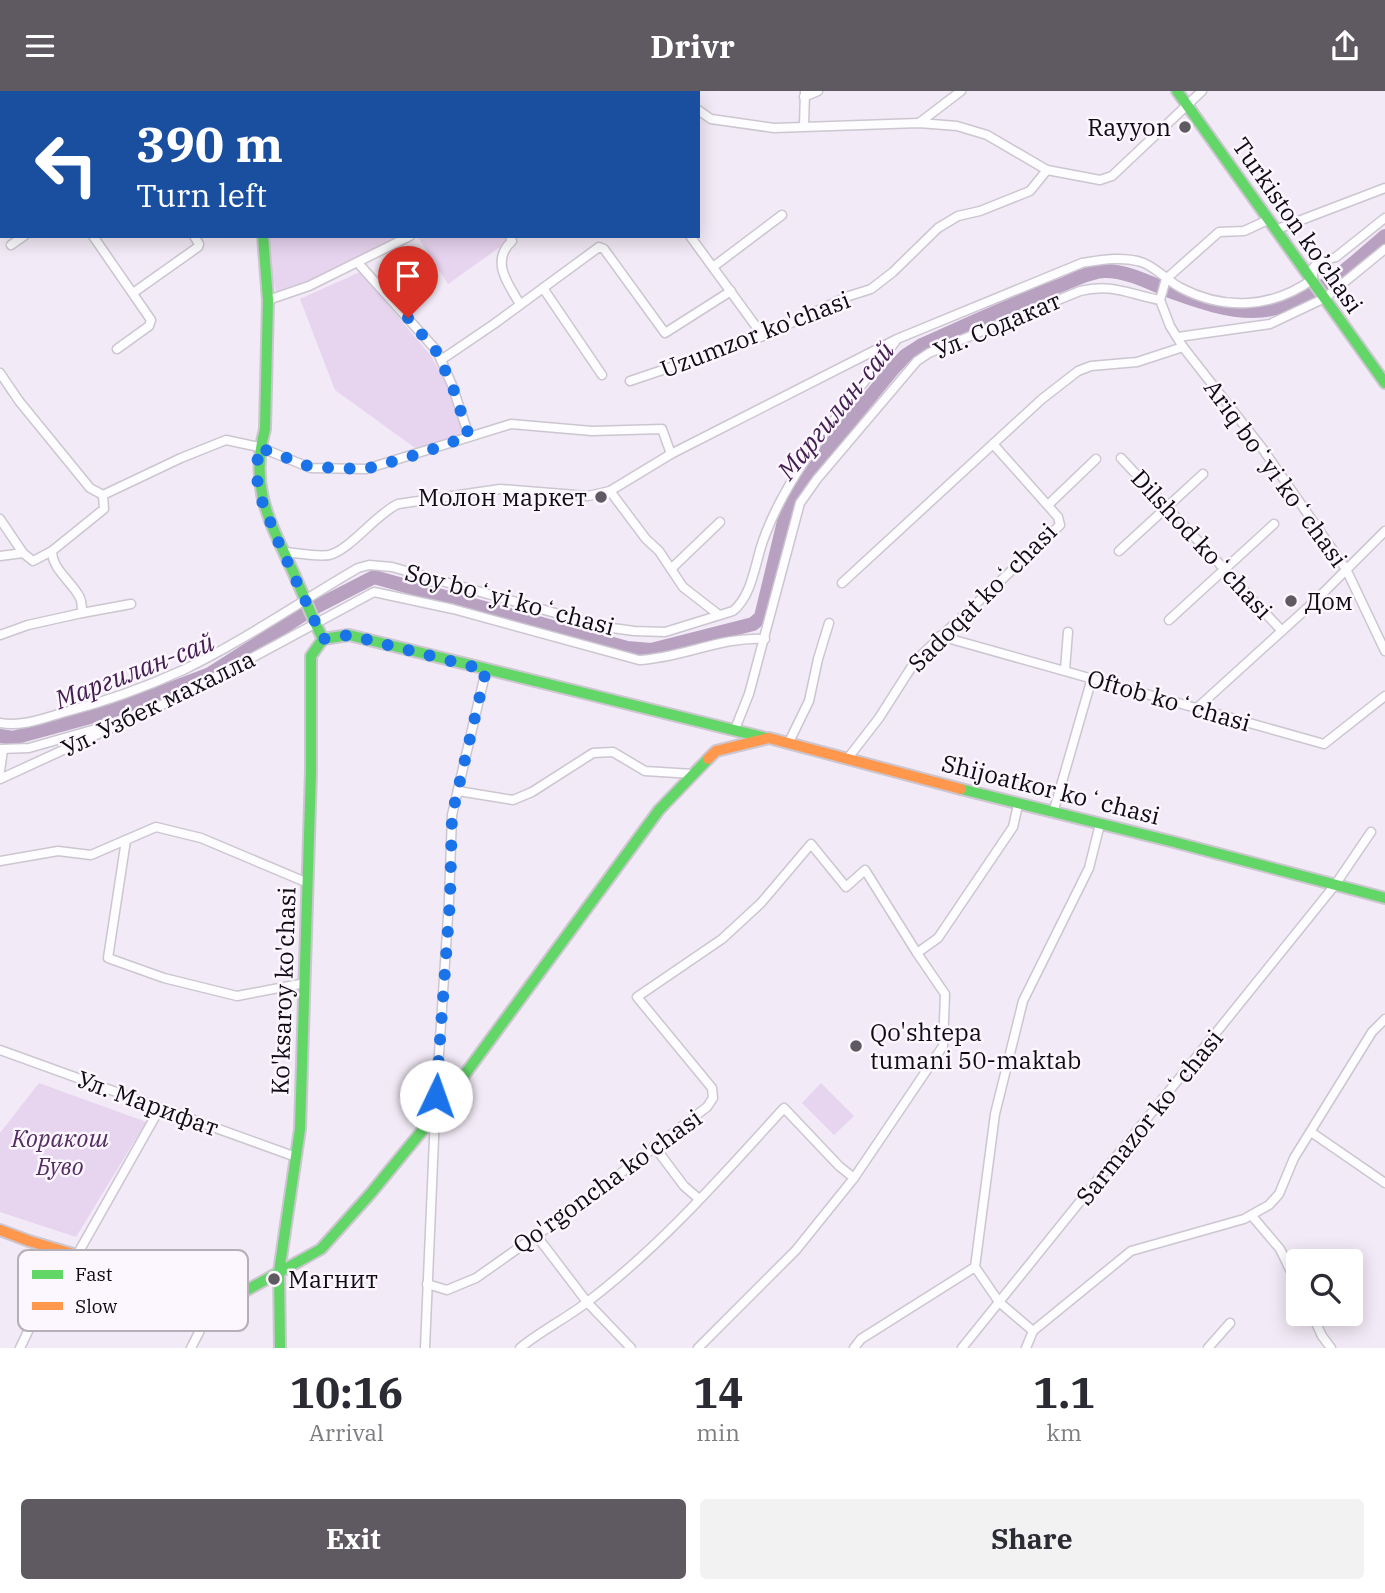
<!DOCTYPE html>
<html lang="en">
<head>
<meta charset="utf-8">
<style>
  :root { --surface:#fff; --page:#f2f2f3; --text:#2b2b33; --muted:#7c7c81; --accent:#5f5962 }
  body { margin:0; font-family:"IBM Plex Serif",serif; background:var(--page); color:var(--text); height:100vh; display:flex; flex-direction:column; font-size:26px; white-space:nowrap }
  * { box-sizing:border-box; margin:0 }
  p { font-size:23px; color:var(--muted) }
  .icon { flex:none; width:38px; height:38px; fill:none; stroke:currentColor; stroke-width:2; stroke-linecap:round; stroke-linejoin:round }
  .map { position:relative; height:1257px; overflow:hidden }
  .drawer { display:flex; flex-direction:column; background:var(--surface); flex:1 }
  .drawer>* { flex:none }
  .banner { position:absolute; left:0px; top:0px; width:700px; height:147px; box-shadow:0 4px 18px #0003; background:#1a4fa0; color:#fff; overflow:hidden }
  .buttons { position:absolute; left:1286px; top:1158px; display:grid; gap:14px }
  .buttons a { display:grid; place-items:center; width:77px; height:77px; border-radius:7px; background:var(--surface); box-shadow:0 4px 18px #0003; font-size:35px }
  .pin { position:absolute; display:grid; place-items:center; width:60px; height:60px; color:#fff; margin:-72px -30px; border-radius:50% 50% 50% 0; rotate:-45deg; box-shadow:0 0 7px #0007 }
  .pin .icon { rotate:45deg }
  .me { position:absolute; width:77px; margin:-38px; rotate:3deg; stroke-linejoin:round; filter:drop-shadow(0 0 5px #0008) }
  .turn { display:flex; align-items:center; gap:24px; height:147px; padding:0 21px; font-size:32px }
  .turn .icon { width:91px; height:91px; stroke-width:2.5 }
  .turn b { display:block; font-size:49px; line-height:60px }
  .eta { display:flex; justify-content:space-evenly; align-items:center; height:119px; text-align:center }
  .eta b { font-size:42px; font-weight:700; line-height:49px }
  .cta { display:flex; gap:14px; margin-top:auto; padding:14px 21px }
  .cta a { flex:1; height:80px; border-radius:7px; background:var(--accent); color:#fff; font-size:28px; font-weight:700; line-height:80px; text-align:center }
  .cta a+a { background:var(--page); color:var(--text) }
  header { display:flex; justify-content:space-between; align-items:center; height:91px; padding:0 21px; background:var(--accent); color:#fff; font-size:32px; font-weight:700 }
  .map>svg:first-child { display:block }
  .green { fill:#e7d4ef }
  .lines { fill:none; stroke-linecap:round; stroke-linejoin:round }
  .river { stroke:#b7a0c0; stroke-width:14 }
  .street-casing { stroke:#ccc6d0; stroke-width:11 }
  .fast-casing { stroke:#ccc6d0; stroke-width:14 }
  .slow-casing { stroke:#ccc6d0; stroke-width:14 }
  .street { stroke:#fdfcfe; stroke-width:8 }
  .fast { stroke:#63d668; stroke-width:10 }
  .slow { stroke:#ff974d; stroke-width:10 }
  .route { stroke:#1a73e8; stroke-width:12; stroke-dasharray:0 21.6 }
  .poi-dot { fill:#5f5962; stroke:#fcf6ff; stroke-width:2.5 }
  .labels { text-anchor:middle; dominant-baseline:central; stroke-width:5; stroke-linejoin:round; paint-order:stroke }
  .poi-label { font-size:24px; fill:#100b12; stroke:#fcf6ff; text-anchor:start }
  .street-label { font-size:24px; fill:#100b12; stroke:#fcf6ff }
  .park-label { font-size:24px; font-style:italic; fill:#542d62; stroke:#fcf6ff }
  .water-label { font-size:26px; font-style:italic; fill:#431d50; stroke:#fcf6ff }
  .key { fill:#fcf6ff; stroke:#b5b0b8; stroke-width:2 }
  .key-label { font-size:19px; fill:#100b12 }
</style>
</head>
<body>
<header><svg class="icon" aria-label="menu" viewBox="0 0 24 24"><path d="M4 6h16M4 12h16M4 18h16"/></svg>Drivr<svg class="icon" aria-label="share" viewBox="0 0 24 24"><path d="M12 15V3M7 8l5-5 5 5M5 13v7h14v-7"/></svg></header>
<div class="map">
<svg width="1385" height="1257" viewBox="0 0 1385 1257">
  <rect width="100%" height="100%" fill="#f2eaf6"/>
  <g class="green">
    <polygon points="269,145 398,145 343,177 277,203 272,187"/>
    <polygon points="422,145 504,145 507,151 448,193 419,148"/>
    <polygon points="360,181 431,265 448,296 465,345 418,359 335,299 300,208"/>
    <polygon points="39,992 146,1031 76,1146 0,1121 0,1042"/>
    <polygon points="821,992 854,1025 834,1044 802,1012"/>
  </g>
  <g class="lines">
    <path class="river" d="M0 645 13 647 112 620 210 583 310 519 374 486 627 557 651 559 753 533 761 526 786 422 801 390 892 279 905 265 922 254C969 233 1016 211 1064 193 1076 188 1092 180 1105 180 1130 180 1153 194 1175 202 1200 211 1227 220 1253 220 1305 220 1349 176 1385 145"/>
    <g class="street-casing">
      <g id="street">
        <polyline points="44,0 45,2"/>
        <polyline points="683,0 684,2"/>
        <polyline points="151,2 153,0"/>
        <polyline points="600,2 602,0"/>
        <polyline points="804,6 818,0"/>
        <polyline points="698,19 711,28 774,37 919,32 957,35 987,44 1047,79 1100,89 1112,85 1202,0"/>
        <polyline points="0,20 2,23"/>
        <polyline points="919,32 961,0"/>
        <polyline points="804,35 805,0"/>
        <polyline points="1268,129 1244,140 1219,141 1166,188 1160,209 1170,235 1183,256 1262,357 1346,478 1385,560"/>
        <polyline points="1275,139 1385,97"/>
        <polyline points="93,145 151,229 149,235 117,258"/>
        <path d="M510 145 512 150C490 170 508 193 520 213"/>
        <polyline points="690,145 763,245"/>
        <polyline points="11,154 24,145"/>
        <polyline points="358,172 437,260 452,294 469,345"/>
        <polyline points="713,176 782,124"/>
        <polyline points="543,197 602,284"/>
        <polyline points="133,202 198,156 199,153 194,145"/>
        <polyline points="268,209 309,195 410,145"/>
        <polyline points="1178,246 1270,233 1325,207 1385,158"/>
        <polyline points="441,269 494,233 599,156 604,158 665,242 731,200"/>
        <polyline points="0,282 19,310 90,397 103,404 181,367 226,349 259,356 311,377 366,378 511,333 592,340 662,338 671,363"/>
        <polyline points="630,290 763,245 849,205 871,198 893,181 938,137 958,125 980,120 1030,100 1047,79"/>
        <polyline points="1121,367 1282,540"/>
        <polyline points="610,400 646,448 659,460 683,496 719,524"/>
        <polyline points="1048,414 1096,368"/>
        <polyline points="0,428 23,462"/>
        <polyline points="1119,460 1203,383"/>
        <path d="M284 461C298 462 316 466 329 464 349 460 376 423 398 413L500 398 588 405 610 400 671 363 897 248 1082 172C1101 169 1122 165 1141 171 1155 175 1167 190 1181 197 1225 220 1273 217 1313 188V177L1318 171 1336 166 1385 127"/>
        <polyline points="0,465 23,462 33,470 52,460"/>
        <polyline points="671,478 720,431"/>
        <polyline points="842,492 993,353"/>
        <polyline points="82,522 131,513"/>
        <polyline points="1169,529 1274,433"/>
        <path d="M0 544 28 534 82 522C82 516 82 509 79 505 71 490 52 478 52 460L104 418 103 404"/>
        <polyline points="940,545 1324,653 1385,605"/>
        <polyline points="1065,579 1068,541"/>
        <polyline points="1197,617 1316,509 1385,440"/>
        <path d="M0 632C21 636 42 628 62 622 104 611 144 597 183 579 242 551 301 510 358 477L369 474 392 476 605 536 634 540 665 541 733 520C753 504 755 470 764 447 791 373 849 313 895 251"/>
        <path d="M735 638 749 603 800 412 817 388 917 270 929 262 1080 200C1112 192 1128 203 1160 209"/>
        <polyline points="789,651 809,610 818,568 829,532"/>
        <polyline points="0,658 29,657 106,635"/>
        <polyline points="848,667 879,627 916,569 1060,434 1058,426 993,353 1042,308 1078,280 1091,275 1137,271 1183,256"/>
        <polyline points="0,680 3,659"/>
        <path d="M0 688 183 604 374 501 453 518 639 569C682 567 722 545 765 548"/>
        <polyline points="458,700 513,709 532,701 593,662 613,661 645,680 693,683"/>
        <polyline points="1053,722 1092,587"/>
        <polyline points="1100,733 1089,777 1023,910 995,1023 975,1176 999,1211 1033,1240 1131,1160 1244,1128 1269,1114 1279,1103 1294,1067 1372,941 1385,928"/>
        <polyline points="126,749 108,867 164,887 237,905 305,892"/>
        <polyline points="0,770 58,760 91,764 156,736 201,747 308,792"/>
        <polyline points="0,959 296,1066"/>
        <polyline points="1311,1041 1385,1092"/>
        <polyline points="654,1055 684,1095 699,1108"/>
        <polyline points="1252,1125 1280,1158 1298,1195"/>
        <polyline points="536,1144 587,1211 631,1257"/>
        <polyline points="77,1164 160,1017"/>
        <polyline points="427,1193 447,1199 476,1187 574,1118 707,1016 713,1007 712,997 637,906 722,848 761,812 811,753 846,796 865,779 917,862"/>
        <polyline points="1312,1223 1322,1245 1331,1257"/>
        <polyline points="20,1257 66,1161"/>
        <polyline points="191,1257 217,1206"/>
        <polyline points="425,1257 435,1024 449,810 452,724 486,579"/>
        <path d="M520 1257C541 1240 565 1228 586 1212 660 1156 722 1085 784 1017L839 1075 854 1087"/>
        <polyline points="698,1257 796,1159 854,1087 943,955 945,903 917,862 938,847 1013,736 1018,714"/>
        <polyline points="854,1257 861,1248 975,1176"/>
        <polyline points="962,1257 1335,794 1371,741"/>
        <polyline points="1026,1257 1033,1240"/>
        <polyline points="1208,1257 1230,1232"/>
      </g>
    </g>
    <g class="fast-casing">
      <g id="fast">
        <polyline points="253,0 253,2"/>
        <polyline points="1177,0 1385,292"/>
        <path d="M263 145 268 209 265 338C249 398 270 430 294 483 304 505 312 527 323 548L349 544 766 647"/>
        <polyline points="961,698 1174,751 1385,807"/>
        <polyline points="229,1209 321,1158 371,1102 435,1024 659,719 708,668"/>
        <polyline points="280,1257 279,1181 300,1038 311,680 311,565 323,548"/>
      </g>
    </g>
    <g class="slow-casing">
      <g id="slow">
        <polyline points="708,668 716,660 769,647 961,698"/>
        <polyline points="0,1139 29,1150 229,1209"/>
      </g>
    </g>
    <use href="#street" class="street"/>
    <use href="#fast" class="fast"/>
    <use href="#slow" class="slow"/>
  </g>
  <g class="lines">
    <polyline class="route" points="408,227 436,260 452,294 469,345 419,363 366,378 311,376 258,356 257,387 260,405 277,448 323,548 349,544 486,579 452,724 450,810 436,1005"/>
  </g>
  <g class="poi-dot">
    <circle cx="1185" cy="36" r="7"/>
    <circle cx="601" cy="406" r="7"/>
    <circle cx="1291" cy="510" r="7"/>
    <circle cx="856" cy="955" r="7"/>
    <circle cx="274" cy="1188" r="7"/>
  </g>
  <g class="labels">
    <g class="poi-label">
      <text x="1171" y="36" text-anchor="end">Rayyon</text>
      <text x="587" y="406" text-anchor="end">Молон маркет</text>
      <text x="1305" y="510">Дом</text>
      <text x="870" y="941">Qo'shtepa<tspan x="870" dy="28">tumani 50-maktab</tspan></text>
      <text x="288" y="1188">Магнит</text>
    </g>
    <g class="street-label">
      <text transform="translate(1298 134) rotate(55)">Turkiston ko’chasi</text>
      <text transform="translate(997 234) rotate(-23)">Ул. Содакат</text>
      <text transform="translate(755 243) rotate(-21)">Uzumzor ko'chasi</text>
      <text transform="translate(1276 382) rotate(54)">Ariq boʻyi koʻchasi</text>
      <text transform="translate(1202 453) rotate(47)">Dilshod koʻchasi</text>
      <text transform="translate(982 506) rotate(-45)">Sadoqat koʻchasi</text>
      <text transform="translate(510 508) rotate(15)">Soy boʻyi koʻchasi</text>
      <text transform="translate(1169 609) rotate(16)">Oftob koʻchasi</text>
      <text transform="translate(158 612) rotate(-26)">Ул. Узбек махалла</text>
      <text transform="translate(1051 698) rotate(14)">Shijoatkor koʻchasi</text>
      <text transform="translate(283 900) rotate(-88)">Ko'ksaroy ko'chasi</text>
      <text transform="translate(148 1012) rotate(20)">Ул. Марифат</text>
      <text transform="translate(1149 1026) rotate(-51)">Sarmazor koʻchasi</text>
      <text transform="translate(607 1090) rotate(-36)">Qo'rgoncha ko'chasi</text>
    </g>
    <g class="park-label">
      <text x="60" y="1047">Коракош<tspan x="60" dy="28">Буво</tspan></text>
    </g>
    <g class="water-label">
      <text transform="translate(835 319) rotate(-51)">Маргилан-сай</text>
      <text transform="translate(134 579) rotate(-21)">Маргилан-сай</text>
    </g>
  </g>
  <rect x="18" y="1159" width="230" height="81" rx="10" class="key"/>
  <rect x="32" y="1179" width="31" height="9" fill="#63d668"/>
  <rect x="32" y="1211" width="31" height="8" fill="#ff974d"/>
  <g class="key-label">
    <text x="75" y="1190">Fast</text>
    <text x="75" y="1222">Slow</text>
  </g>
</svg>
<div class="buttons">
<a><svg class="icon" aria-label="search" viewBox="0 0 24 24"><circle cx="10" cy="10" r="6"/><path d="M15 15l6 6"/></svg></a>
</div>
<div class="pin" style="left:408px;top:227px;background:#d93025"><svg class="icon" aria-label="arrive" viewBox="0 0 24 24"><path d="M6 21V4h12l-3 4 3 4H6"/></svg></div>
<svg class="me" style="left:436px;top:1005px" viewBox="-20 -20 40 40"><circle r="19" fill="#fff"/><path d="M0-13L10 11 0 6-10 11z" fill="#1a73e8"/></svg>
<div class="banner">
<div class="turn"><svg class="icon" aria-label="left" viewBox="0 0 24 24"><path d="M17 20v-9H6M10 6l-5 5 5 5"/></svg><div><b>390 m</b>Turn left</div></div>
</div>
</div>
<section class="drawer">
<div class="eta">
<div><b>10:16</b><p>Arrival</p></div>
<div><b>14</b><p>min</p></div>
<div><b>1.1</b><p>km</p></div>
</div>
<div class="cta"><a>Exit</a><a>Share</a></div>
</section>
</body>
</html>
